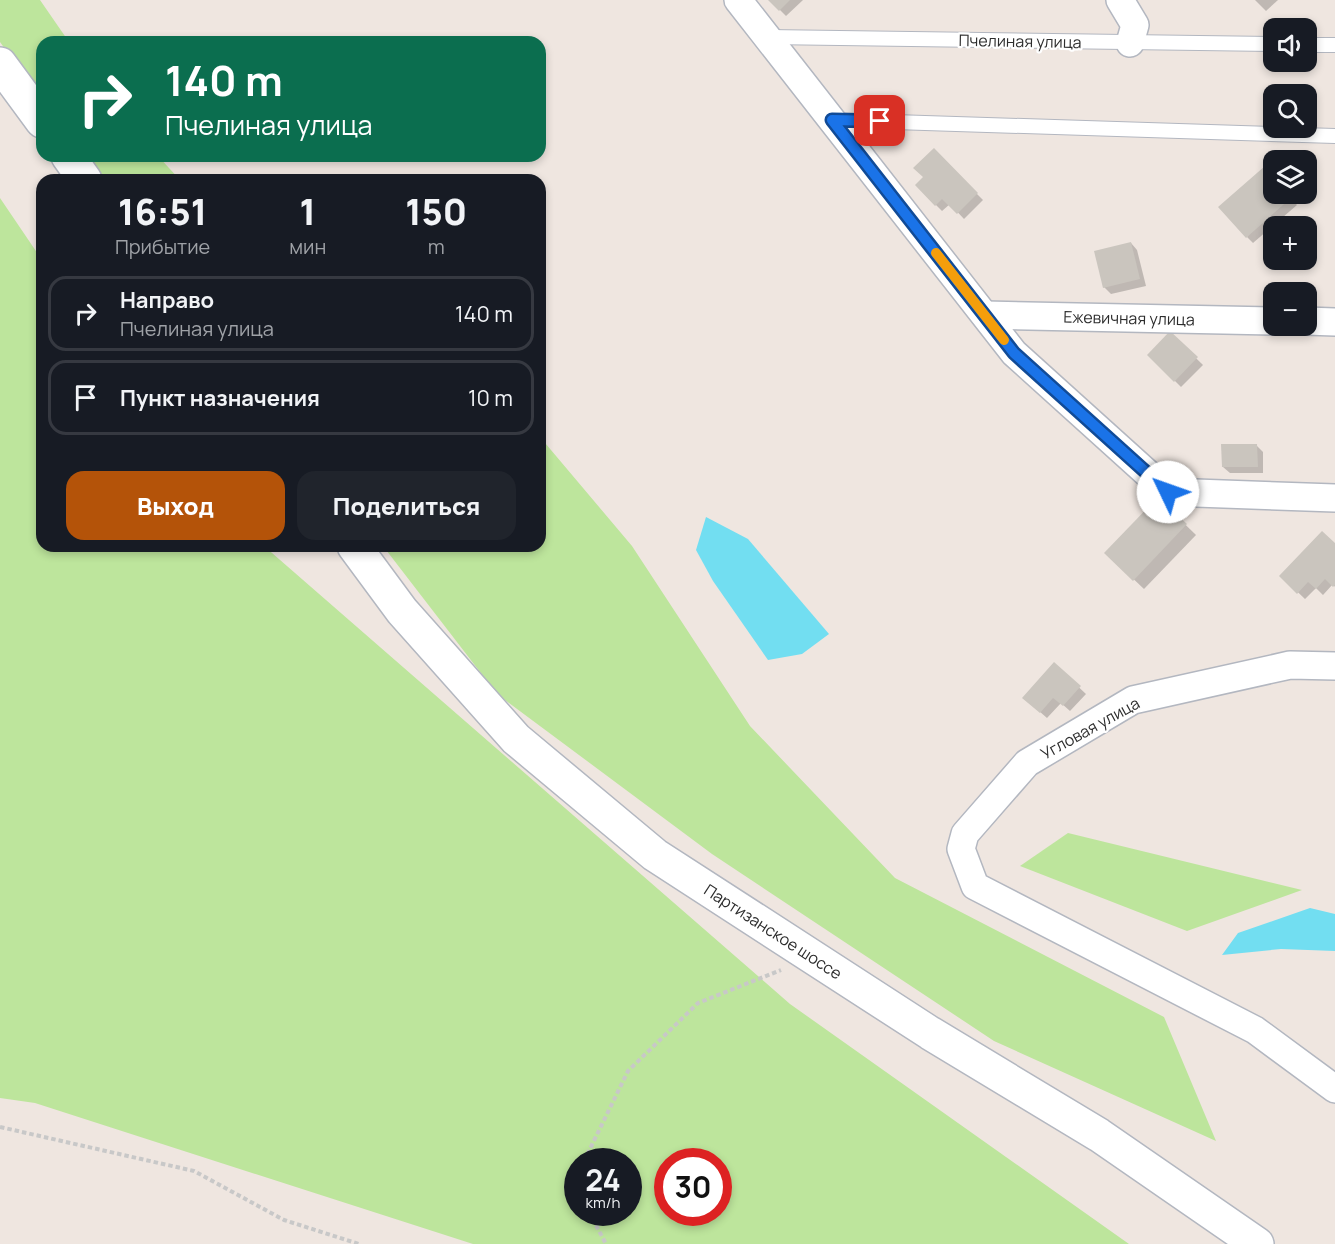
<!DOCTYPE html>
<html lang="ru">
<head>
<meta charset="utf-8">
<style>
  :root { --surface:#171b24; --page:#20242c; --text:#f1f3f6; --muted:#9ea1a6; --line:#363941; --accent:#b45309 }
  body { margin:0; font-family:Manrope,sans-serif; background:var(--page); color:var(--text); height:100vh; display:flex; flex-direction:column; font-size:22px; white-space:nowrap }
  * { box-sizing:border-box; margin:0 }
  p { font-size:20px; color:var(--muted) }
  .icon { flex:none; width:33px; height:33px; fill:none; stroke:currentColor; stroke-width:2; stroke-linecap:round; stroke-linejoin:round }
  .map { position:relative; flex:1; overflow:hidden }
  .panel { position:absolute; left:36px; top:174px; width:510px; height:378px; display:flex; flex-direction:column; background:var(--surface); border-radius:18px; box-shadow:0 3px 9px #0003 }
  .panel>* { flex:none }
  .top-card { position:absolute; left:36px; top:36px; width:510px; height:126px; border-radius:18px; box-shadow:0 3px 9px #0003; background:#0b6e4f; color:#fff; overflow:hidden }
  .tools { position:absolute; left:1263px; top:18px; display:grid; gap:12px }
  .tools a { display:grid; place-items:center; width:54px; height:54px; border-radius:12px; background:var(--surface); box-shadow:0 3px 9px #0003; font-size:30px }
  .speed { position:absolute; left:564px; top:1148px; display:flex; gap:12px; font-size:30px; font-weight:700; text-align:center }
  .speed>* { display:grid; place-content:center; width:78px; height:78px; border-radius:50%; background:var(--surface); box-shadow:0 3px 9px #0003; line-height:1 }
  .speed small { font-size:15px; font-weight:400 }
  .speed .limit { border:9px solid #d22; background:#fff; color:#111 }
  .pin { position:absolute; display:grid; place-items:center; width:51px; height:51px; color:#fff; margin:-26px; border-radius:12px; box-shadow:0 3px 9px #0006 }
  .me { position:absolute; width:66px; margin:-33px; rotate:312deg; stroke-linejoin:round; filter:drop-shadow(0 0 4px #0008) }
  .turn { display:flex; align-items:center; gap:21px; height:126px; padding:0 30px; font-size:27px }
  .turn .icon { width:78px; height:78px; stroke-width:2.5 }
  .turn b { display:block; font-size:42px; line-height:51px }
  .eta { display:flex; justify-content:space-evenly; align-items:center; height:102px; text-align:center }
  .eta b { font-size:36px; font-weight:800; line-height:42px }
  .primary-button { display:flex; gap:12px; margin-top:auto; padding:12px 30px }
  .primary-button a { flex:1; height:69px; border-radius:18px; background:var(--accent); color:#fff; font-size:24px; font-weight:800; line-height:69px; text-align:center }
  .primary-button a+a { background:var(--page); color:var(--text) }
  ul { padding:0; list-style:none }
  li { display:flex; align-items:center; gap:18px; height:75px; margin:0 12px 9px; padding:0 18px; border:3px solid var(--line); border-radius:18px }
  li div { flex:1 }
  li b { display:block; font-size:22px }
  li em { font-style:normal }
  .map>svg:first-child { display:block }
  .green { fill:#bde59c; fill-rule:evenodd }
  .water { fill:#72def1 }
  .shadow { fill:#0003 }
  .building { fill:#cac5be }
  .lines { fill:none; stroke-linecap:round; stroke-linejoin:round }
  .service-casing { stroke:#b3b7c0; stroke-width:16 }
  .minor-casing { stroke:#b3b7c0; stroke-width:30 }
  .secondary-casing { stroke:#b3b7c0; stroke-width:36 }
  .path { stroke:#c8c8c8; stroke-width:4; stroke-dasharray:4.5 3; stroke-linecap:butt }
  .service { stroke:#fff; stroke-width:14 }
  .minor { stroke:#fff; stroke-width:27 }
  .secondary { stroke:#fff; stroke-width:33 }
  .route-casing { stroke:#114b97; stroke-width:15 }
  .route { stroke:#1a73e8; stroke-width:10 }
  .slow { stroke:#f59e0b; stroke-width:10 }
  .labels { text-anchor:middle; dominant-baseline:central; stroke-width:4.5; stroke-linejoin:round; paint-order:stroke }
  .street-label { font-size:16px; fill:#2d2d2d; stroke:#fff }
</style>
</head>
<body>
<div class="map">
<svg width="1335" height="1244" viewBox="0 0 1335 1244">
  <rect width="100%" height="100%" fill="#efe6e0"/>
  <g class="green">
    <polygon points="0,0 40,0 69,42 42,42 42,100 0,42"/>
    <polygon points="83,156 158,156 180,180 101,180"/>
    <path d="M0 198 42 260V546H264L790 1004 1129 1244H473L35 1103 0 1098ZM578 1161H628V1212H578ZM668 1161H718V1212H668Z"/>
    <polygon points="540,437 632,546 750,726 895,878 1164,1017 1216,1141 994,1041 712,854 497,694 383,546 540,546"/>
    <polygon points="1068,833 1302,890 1187,931 1020,866"/>
  </g>
  <g class="water">
    <polygon points="706,517 748,539 829,634 802,654 768,660 713,581 696,550"/>
    <polygon points="1310,908 1335,914 1335,951 1281,949 1222,955 1238,933"/>
  </g>
  <g class="shadow">
    <polygon points="770,0 803,0 786,16"/>
    <polygon points="1255,0 1278,0 1266,11"/>
    <polygon points="933,150 983,200 964,219 950,204 942,211 917,186 925,177"/>
    <polygon points="1274,194 1287,194 1297,205 1253,243 1247,237"/>
    <polygon points="1131,243 1137,250 1146,286 1111,294 1104,287"/>
    <polygon points="1170,333 1203,365 1181,387 1149,355"/>
    <polygon points="1257,446 1263,452 1263,473 1230,473 1223,467"/>
    <polygon points="1159,499 1196,535 1144,589 1106,553"/>
    <polygon points="1335,545 1335,587 1333,584 1323,595 1316,588 1305,599 1281,576"/>
    <polygon points="1054,664 1086,694 1070,711 1061,703 1047,718 1031,704"/>
  </g>
  <g class="building">
    <polygon points="768,0 790,0 779,11"/>
    <polygon points="934,148 978,193 957,214 942,199 935,206 915,185 923,177 913,168"/>
    <polygon points="1265,166 1274,177 1274,194 1288,194 1292,197 1246,238 1218,207"/>
    <polygon points="1131,242 1140,279 1103,288 1094,251"/>
    <polygon points="1170,331 1198,357 1174,382 1147,355"/>
    <polygon points="1221,444 1257,444 1258,467 1222,467"/>
    <polygon points="1158,497 1187,524 1133,581 1104,553"/>
    <polygon points="1322,531 1335,543 1335,585 1333,587 1325,579 1316,589 1308,582 1297,594 1279,576"/>
    <polygon points="1054,662 1081,686 1063,706 1053,698 1040,713 1022,698"/>
  </g>
  <g class="lines">
    <g class="service-casing">
      <g id="service">
        <polyline points="768,37 1274,44"/>
        <polyline points="1306,45 1335,45"/>
        <polyline points="832,120 1335,136"/>
      </g>
    </g>
    <g class="minor-casing">
      <g id="minor">
        <polyline points="738,0 1014,353 1168,492 1335,498"/>
        <polyline points="1120,0 1135,25 1130,43"/>
        <path id="s1" d="M985 315 1274 321"/>
        <polyline points="1306,321 1335,322"/>
        <polyline points="1335,666 1290,665 1133,700 1027,763 965,834 961,849 975,886 1255,1030 1335,1089"/>
      </g>
    </g>
    <g class="secondary-casing">
      <g id="secondary">
        <polyline points="0,64 42,121"/>
        <polyline points="68,156 85,180"/>
        <path id="s2" d="M354 546 402 611 516 739 655 855 930 1033 1099 1135 1257 1244"/>
      </g>
    </g>
    <g class="path">
      <polyline points="0,1127 194,1171 284,1220 359,1244"/>
      <polyline points="584,1161 628,1071 698,1003 781,970"/>
      <polyline points="578,1174 573,1183 578,1192"/>
      <polyline points="589,1212 606,1244"/>
    </g>
    <use href="#service" class="service"/>
    <use href="#minor" class="minor"/>
    <use href="#secondary" class="secondary"/>
  </g>
  <g class="lines">
    <g class="route-casing">
      <polyline id="route" points="880,121 832,120 1014,353 1168,492"/>
    </g>
    <use href="#route" class="route"/>
    <polyline class="slow" points="936,253 1004,340"/>
  </g>
  <g class="labels">
    <g class="street-label">
      <text transform="translate(1020 41) rotate(1)">Пчелиная улица</text>
      <text stroke="none"><textPath href="#s1" startOffset="144">Ежевичная улица</textPath></text>
      <text transform="translate(1090 728) rotate(-29)">Угловая улица</text>
      <text stroke="none"><textPath href="#s2" startOffset="574">Партизанское шоссе</textPath></text>
    </g>
  </g>
</svg>
<div class="tools">
<a><svg class="icon" aria-label="sound" viewBox="0 0 24 24"><path d="M4 9h4l5-4v14l-5-4H4zM17 9q2 3 0 6"/></svg></a>
<a><svg class="icon" aria-label="search" viewBox="0 0 24 24"><circle cx="10" cy="10" r="6"/><path d="M15 15l6 6"/></svg></a>
<a><svg class="icon" aria-label="layers" viewBox="0 0 24 24"><path d="M12 4l9 5-9 5-9-5zM3 14l9 5 9-5"/></svg></a>
<a>+</a>
<a>−</a>
</div>
<div class="speed"><div>24<small>km/h</small></div><div class="limit">30</div></div>
<div class="pin" style="left:880px;top:121px;background:#d93025"><svg class="icon" aria-label="arrive" viewBox="0 0 24 24"><path d="M6 21V4h12l-3 4 3 4H6"/></svg></div>
<svg class="me" style="left:1168px;top:492px" viewBox="-20 -20 40 40"><circle r="19" fill="#fff"/><path d="M0-13L10 11 0 6-10 11z" fill="#1a73e8"/></svg>
<div class="top-card">
<div class="turn"><svg class="icon" aria-label="right" viewBox="0 0 24 24"><path d="M7 20v-9h11M14 6l5 5-5 5"/></svg><div><b>140 m</b>Пчелиная улица</div></div>
</div>
<section class="panel">
<div class="eta">
<div><b>16:51</b><p>Прибытие</p></div>
<div><b>1</b><p>мин</p></div>
<div><b>150</b><p>m</p></div>
</div>
<ul>
<li><svg class="icon" aria-label="right" viewBox="0 0 24 24"><path d="M7 20v-9h11M14 6l5 5-5 5"/></svg><div><b>Направо</b><p>Пчелиная улица</p></div><em>140 m</em></li>
<li><svg class="icon" aria-label="arrive" viewBox="0 0 24 24"><path d="M6 21V4h12l-3 4 3 4H6"/></svg><div><b>Пункт назначения</b></div><em>10 m</em></li>
</ul>
<div class="primary-button"><a>Выход</a><a>Поделиться</a></div>
</section>
</div>
</body>
</html>
